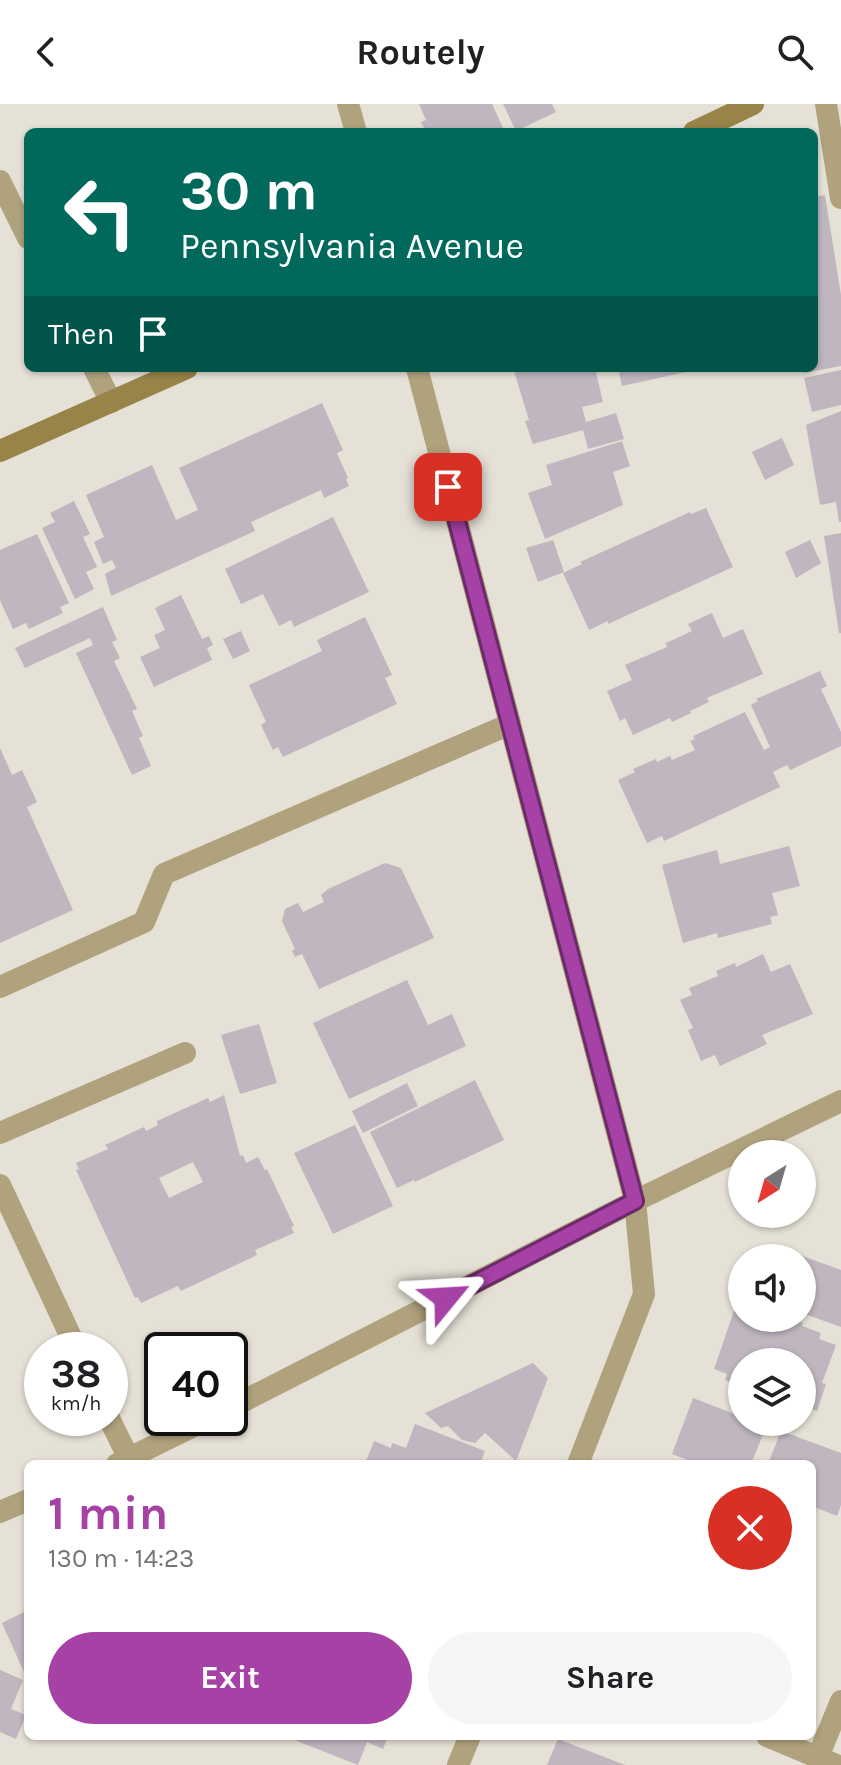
<!DOCTYPE html>
<html lang="en">
<head>
<meta charset="utf-8">
<style>
  :root { --surface:#fff; --page:#f6f6f6; --text:#202124; --muted:#757577; --accent:#a641a6 }
  body { margin:0; font-family:Karla,sans-serif; background:var(--page); color:var(--text); height:100vh; display:flex; flex-direction:column; font-size:30px; white-space:nowrap }
  * { box-sizing:border-box; margin:0 }
  p { font-size:26px; color:var(--muted) }
  .icon { flex:none; width:44px; height:44px; fill:none; stroke:currentColor; stroke-width:2; stroke-linecap:round; stroke-linejoin:round }
  .map { position:relative; flex:1; overflow:hidden }
  .sheet { position:absolute; left:24px; top:1356px; width:792px; height:280px; display:flex; flex-direction:column; background:var(--surface); border-radius:12px; box-shadow:0 2px 6px #0004 }
  .sheet>* { flex:none }
  .top-card { position:absolute; left:24px; top:24px; width:794px; height:244px; border-radius:12px; box-shadow:0 2px 6px #0004; background:#00695c; color:#fff; overflow:hidden }
  .needle { width:52px; rotate:217deg }
  .tools { position:absolute; left:728px; top:1036px; display:grid; gap:16px }
  .tools a { display:grid; place-items:center; width:88px; height:88px; border-radius:50%; background:var(--surface); box-shadow:0 2px 6px #0004; font-size:40px }
  .speed { position:absolute; left:24px; top:1228px; display:flex; gap:16px; font-size:40px; font-weight:700; text-align:center }
  .speed>* { display:grid; place-content:center; width:104px; height:104px; border-radius:50%; background:var(--surface); box-shadow:0 2px 6px #0004; line-height:1 }
  .speed small { font-size:20px; font-weight:400 }
  .speed .limit { border:4px solid #111; border-radius:12px; background:#fff; color:#111 }
  .pin { position:absolute; display:grid; place-items:center; width:68px; height:68px; color:#fff; margin:-34px; border-radius:16px; box-shadow:0 4px 12px #0006 }
  .me { position:absolute; width:88px; margin:-44px; rotate:63deg; stroke-linejoin:round; filter:drop-shadow(0 0 6px #0008) }
  .turn { display:flex; align-items:center; gap:28px; height:168px; padding:0 24px; font-size:36px }
  .turn .icon { width:104px; height:104px; stroke-width:2.5 }
  .turn b { display:block; font-size:56px; line-height:68px }
  .then { display:flex; align-items:center; height:76px; padding:0 24px; background:#0003; gap:16px; font-size:30px }
  .round { display:grid; place-items:center; flex:none; width:84px; height:84px; border-radius:42px; background:var(--page) }
  .head { display:flex; align-items:center; justify-content:space-between; height:136px; padding:0 24px }
  h1 { font-size:48px; font-weight:700; line-height:60px; color:var(--accent) }
  .action { display:flex; gap:16px; margin-top:auto; padding:16px 24px }
  .action a { flex:1; height:92px; border-radius:48px; background:var(--accent); color:#fff; font-size:32px; font-weight:700; line-height:92px; text-align:center }
  .action a+a { background:var(--page); color:var(--text) }
  header { display:flex; justify-content:space-between; align-items:center; height:104px; padding:0 24px; background:var(--surface); font-size:36px; font-weight:700 }
  .map>svg:first-child { display:block }
  .building { fill:#bfb6bf; fill-rule:evenodd }
  .lines { fill:none; stroke-linecap:round; stroke-linejoin:round }
  .service { stroke:#b0a27c; stroke-width:22 }
  .minor { stroke:#b0a27c; stroke-width:22 }
  .tertiary { stroke:#b0a27c; stroke-width:22 }
  .secondary { stroke:#988348; stroke-width:22 }
  .route-casing { stroke:#6c2a6c; stroke-width:20 }
  .route { stroke:#a641a6; stroke-width:14 }
</style>
</head>
<body>
<header><svg class="icon" aria-label="back" viewBox="0 0 24 24"><path d="M15 5l-7 7 7 7"/></svg>Routely<svg class="icon" aria-label="search" viewBox="0 0 24 24"><circle cx="10" cy="10" r="6"/><path d="M15 15l6 6"/></svg></header>
<div class="map">
<svg width="841" height="1661" viewBox="0 0 841 1661">
  <rect width="100%" height="100%" fill="#e5e1d6"/>
  <g class="building">
    <polygon points="419,0 492,0 505,28 426,28 421,18 426,16"/>
    <polygon points="503,0 552,0 556,8 516,27"/>
    <polygon points="825,91 841,191 841,262 804,269 803,264 814,264 814,93"/>
    <polygon points="513,264 595,264 603,298 582,303 586,318 616,309 624,335 588,345 583,326 533,340 525,317 529,316"/>
    <polygon points="618,264 700,264 700,265 622,282"/>
    <polygon points="841,266 841,301 812,308 804,274"/>
    <polygon points="322,299 343,346 337,349 348,374 346,375 349,382 324,394 321,386 251,418 255,427 111,492 105,470 116,464 112,456 103,460 94,438 104,433 86,391 152,361 176,416 198,406 179,364"/>
    <polygon points="841,307 841,418 839,418 836,398 820,401 806,321"/>
    <polygon points="782,334 794,361 765,376 752,348"/>
    <polygon points="622,337 630,362 613,368 623,401 545,435 528,389 552,381 546,361"/>
    <polygon points="74,397 90,430 83,433 97,463 86,468 94,485 75,495 42,424 55,418 50,409"/>
    <polygon points="706,404 733,463 608,520 608,517 589,526 563,469 582,460 580,458 690,408 691,410"/>
    <polygon points="333,413 369,488 294,523 291,516 279,522 263,490 241,500 225,465"/>
    <polygon points="841,429 841,529 839,529 824,432"/>
    <polygon points="37,430 69,499 60,503 63,509 29,525 26,519 13,525 0,496 0,446"/>
    <polygon points="553,436 564,468 538,478 526,444"/>
    <polygon points="810,436 821,459 796,474 785,448"/>
    <polygon points="181,491 202,535 209,532 213,541 207,544 212,556 154,583 140,553 160,544 154,531 165,526 155,504"/>
    <polygon points="103,503 117,536 112,538 120,554 114,557 137,605 132,607 143,632 139,634 151,662 132,671 76,549 93,541 90,534 25,564 15,544"/>
    <polygon points="712,509 723,534 743,525 763,570 707,594 709,598 690,607 691,609 672,618 670,614 633,631 625,614 620,617 607,587 632,576 625,561 667,543 666,539 692,527 688,520"/>
    <polygon points="365,513 392,571 385,574 397,600 283,653 278,643 273,646 261,621 266,618 249,581 322,547 317,536"/>
    <polygon points="241,527 250,547 233,555 223,535"/>
    <polygon points="820,567 827,582 821,585 841,628 841,642 790,666 787,661 773,668 780,683 664,737 662,732 647,739 618,676 635,668 633,665 656,655 657,658 670,652 672,656 695,646 690,637 695,635 693,632 745,608 764,646 770,643 751,601 758,597 756,595"/>
    <polygon points="0,644 12,671 22,666 37,698 27,703 73,806 0,839"/>
    <polygon points="789,742 800,782 772,789 778,811 770,813 772,820 718,834 717,829 683,839 662,761 717,746 720,760"/>
    <polygon points="385,759 401,764 434,834 319,885 302,850 295,853 292,847 295,845 282,817 285,805 298,799 303,808 324,798 321,791 328,785"/>
    <polygon points="763,850 771,868 790,860 813,910 762,931 767,940 720,962 715,951 701,957 688,926 693,924 680,896 692,891 689,884 718,872 716,867 735,859 736,863"/>
    <polygon points="407,876 428,921 452,910 466,942 349,995 313,919"/>
    <polygon points="259,920 277,979 240,990 221,931"/>
    <polygon points="475,976 504,1036 415,1078 414,1076 397,1084 370,1028"/>
    <polygon points="407,979 418,1002 363,1029 352,1007"/>
    <path d="M224 991 240 1052 243 1051 246 1059 258 1053 265 1066 267 1065 294 1122 291 1123 294 1129 255 1146 257 1151 181 1187 178 1182 141 1199 138 1193 135 1194 76 1066 79 1065 76 1059 108 1045 105 1041 144 1023 146 1027 158 1021 157 1017 208 994 210 998ZM193 1058 203 1078 169 1094 159 1074Z"/>
    <polygon points="355,1021 393,1102 333,1130 294,1049"/>
    <polygon points="794,1149 841,1166 841,1223 802,1209 802,1154 793,1154"/>
    <polygon points="734,1207 742,1209 742,1214 790,1214 803,1219 802,1222 821,1229 819,1235 836,1241 822,1279 826,1280 817,1307 802,1301 802,1258 742,1258 742,1283 725,1276 727,1270 714,1265"/>
    <polygon points="533,1259 548,1274 516,1357 485,1329 475,1339 462,1336 448,1322 441,1324 425,1309"/>
    <polygon points="693,1294 742,1313 742,1318 754,1318 766,1323 751,1360 698,1360 672,1350"/>
    <polygon points="415,1320 485,1347 480,1360 365,1360 374,1337 391,1344 392,1339 406,1344"/>
    <polygon points="781,1327 841,1349 841,1401 837,1412 812,1402 812,1360 768,1360"/>
    <polygon points="28,1506 28,1577 2,1519"/>
    <polygon points="0,1566 23,1576 11,1605 26,1611 16,1635 0,1628"/>
    <polygon points="284,1632 388,1632 383,1645 367,1638 358,1661"/>
    <polygon points="558,1635 625,1661 547,1661"/>
  </g>
  <g class="lines">
    <g class="service">
      <polyline points="826,0 841,94"/>
      <polyline points="0,77 28,134"/>
      <polyline points="94,264 111,298"/>
      <polyline points="0,883 144,818 164,770 510,620"/>
      <polyline points="0,1029 185,949"/>
      <polyline points="818,1653 841,1597"/>
    </g>
    <g class="minor">
      <polyline points="348,0 356,28"/>
      <polyline points="417,264 635,1097 644,1190 578,1360"/>
      <polyline points="0,1081 77,1246"/>
      <polyline points="109,1314 129,1355 140,1360"/>
      <polyline points="767,1632 836,1661"/>
      <polyline points="458,1661 470,1632"/>
    </g>
    <g class="tertiary">
      <polyline points="230,1304 635,1097 841,997"/>
      <polyline points="117,1360 210,1314"/>
      <polyline points="0,1408 28,1396"/>
    </g>
    <g class="secondary">
      <polyline points="694,28 753,0"/>
      <polyline points="0,347 187,264"/>
    </g>
  </g>
  <g class="lines">
    <g class="route-casing">
      <polyline id="route" points="446,1194 635,1097 448,383"/>
    </g>
    <use href="#route" class="route"/>
  </g>
</svg>
<div class="tools">
<a><svg class="needle" viewBox="-14 -14 28 28"><path d="M0-13l5 13h-10z" fill="#e53935"/><path d="M0 13l5-13h-10z" fill="#757577"/></svg></a>
<a><svg class="icon" aria-label="sound" viewBox="0 0 24 24"><path d="M4 9h4l5-4v14l-5-4H4zM17 9q2 3 0 6"/></svg></a>
<a><svg class="icon" aria-label="layers" viewBox="0 0 24 24"><path d="M12 4l9 5-9 5-9-5zM3 14l9 5 9-5"/></svg></a>
</div>
<div class="speed"><div>38<small>km/h</small></div><div class="limit">40</div></div>
<div class="pin" style="left:448px;top:383px;background:#d93025"><svg class="icon" aria-label="arrive" viewBox="0 0 24 24"><path d="M6 21V4h12l-3 4 3 4H6"/></svg></div>
<svg class="me" style="left:446px;top:1194px" viewBox="-20 -20 40 40"><path d="M0-17L14 15 0 8-14 15z" fill="#a641a6" stroke="#fff" stroke-width="4"/></svg>
<div class="top-card">
<div class="turn"><svg class="icon" aria-label="left" viewBox="0 0 24 24"><path d="M17 20v-9H6M10 6l-5 5 5 5"/></svg><div><b>30 m</b>Pennsylvania Avenue</div></div>
<div class="then">Then<svg class="icon" aria-label="arrive" viewBox="0 0 24 24"><path d="M6 21V4h12l-3 4 3 4H6"/></svg></div>
</div>
<section class="sheet">
<div class="head"><div><h1>1 min</h1><p>130 m · 14:23</p></div><a class="round" style="background:#d93025;color:#fff"><svg class="icon" aria-label="close" viewBox="0 0 24 24"><path d="M6 6l12 12M18 6L6 18"/></svg></a></div>
<div class="action"><a>Exit</a><a>Share</a></div>
</section>
</div>
</body>
</html>
